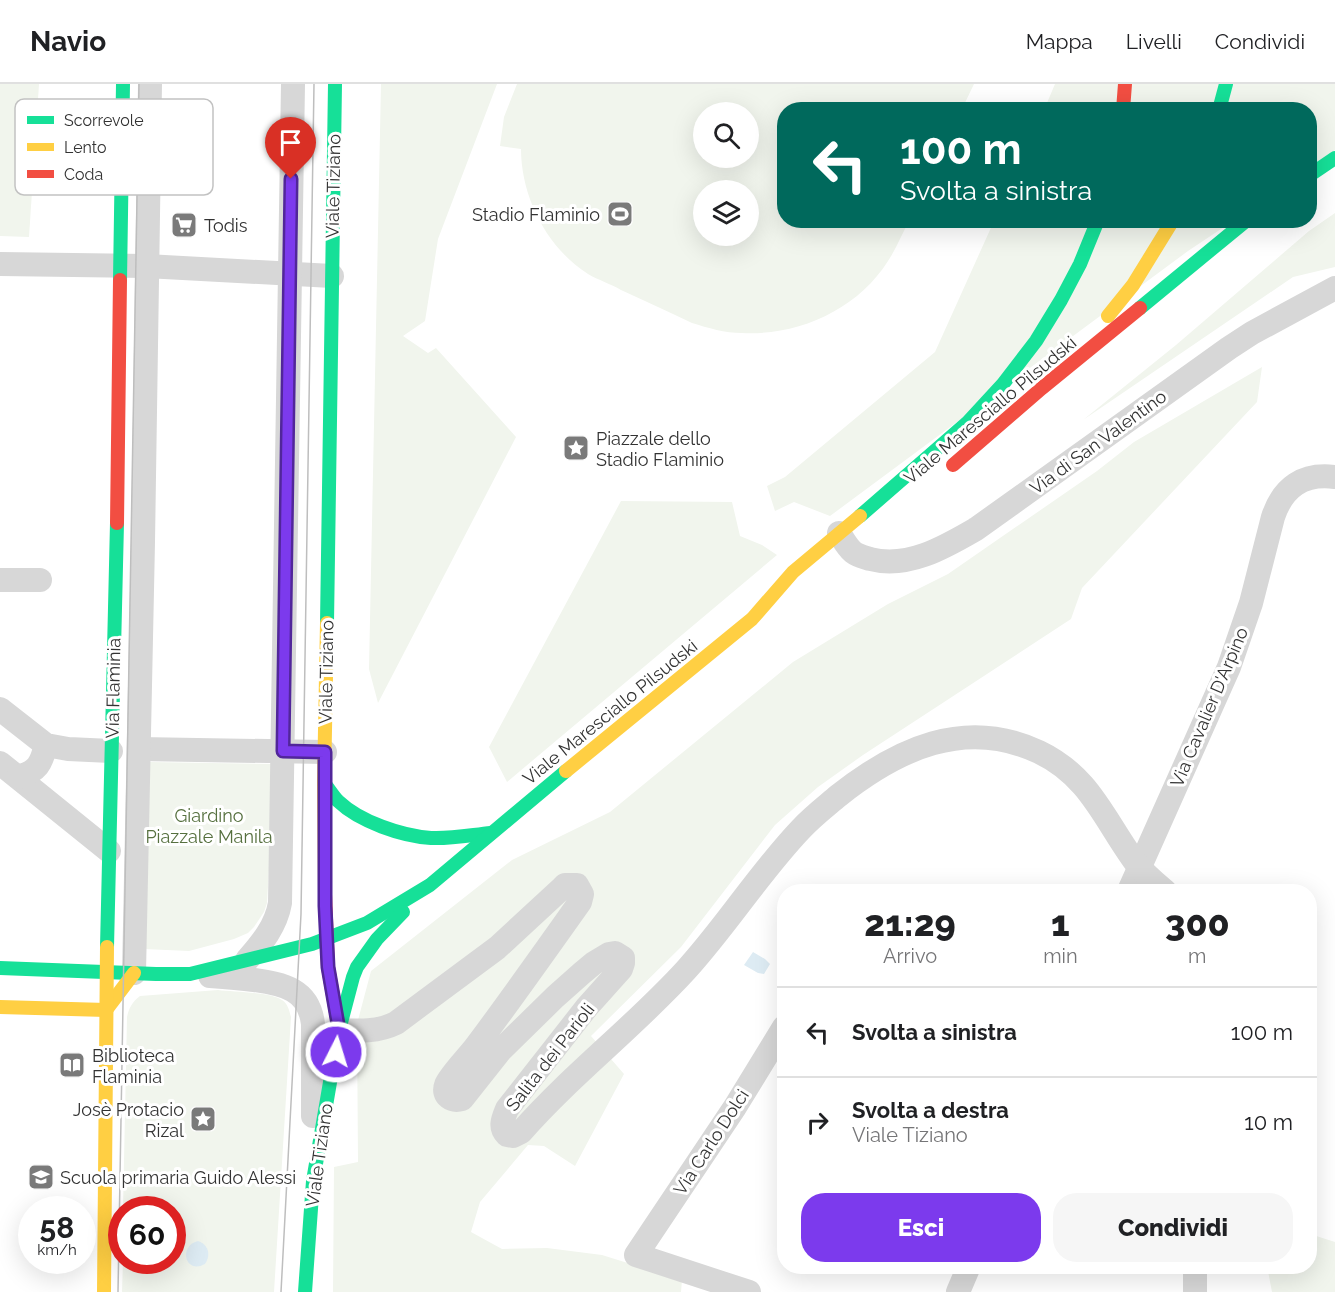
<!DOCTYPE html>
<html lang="it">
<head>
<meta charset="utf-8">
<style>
  :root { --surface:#fff; --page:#f6f6f6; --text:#202124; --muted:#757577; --line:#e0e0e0; --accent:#7c3aed }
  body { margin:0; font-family:Raleway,sans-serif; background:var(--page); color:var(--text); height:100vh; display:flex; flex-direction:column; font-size:22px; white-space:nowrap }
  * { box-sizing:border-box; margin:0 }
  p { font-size:20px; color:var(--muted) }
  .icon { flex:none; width:33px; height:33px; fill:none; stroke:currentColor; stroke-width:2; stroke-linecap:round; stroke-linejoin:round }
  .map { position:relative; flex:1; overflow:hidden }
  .panel { position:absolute; left:777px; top:800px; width:540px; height:390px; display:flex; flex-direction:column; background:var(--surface); border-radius:24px; box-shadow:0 6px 24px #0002 }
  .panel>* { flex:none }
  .guide { position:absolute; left:777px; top:18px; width:540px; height:126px; border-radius:24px; box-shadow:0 6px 24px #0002; background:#00695c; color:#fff; overflow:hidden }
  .controls { position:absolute; left:693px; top:18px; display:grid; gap:12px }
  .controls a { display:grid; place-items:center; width:66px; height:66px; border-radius:50%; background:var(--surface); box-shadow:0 6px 24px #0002; font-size:30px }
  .speed { position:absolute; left:18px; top:1112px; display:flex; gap:12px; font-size:30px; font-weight:700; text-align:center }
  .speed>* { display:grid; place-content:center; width:78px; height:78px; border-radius:50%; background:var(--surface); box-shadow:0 6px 24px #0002; line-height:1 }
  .speed small { font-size:15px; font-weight:400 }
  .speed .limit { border:9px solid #d22; background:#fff; color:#111 }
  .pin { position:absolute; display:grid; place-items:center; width:51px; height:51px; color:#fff; margin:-62px -26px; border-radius:50% 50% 50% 0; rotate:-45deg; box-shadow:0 0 6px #0007 }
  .pin .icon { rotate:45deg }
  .me { position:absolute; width:66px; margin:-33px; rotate:5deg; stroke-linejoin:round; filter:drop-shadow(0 0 4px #0008) }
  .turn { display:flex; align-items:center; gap:21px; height:126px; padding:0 24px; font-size:27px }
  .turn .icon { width:78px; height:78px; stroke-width:2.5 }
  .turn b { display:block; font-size:42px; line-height:51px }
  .eta { display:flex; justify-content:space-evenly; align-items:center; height:102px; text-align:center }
  .eta b { font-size:36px; font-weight:800; line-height:42px }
  .primary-button { display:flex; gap:12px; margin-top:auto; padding:12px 24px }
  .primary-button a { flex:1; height:69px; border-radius:24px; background:var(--accent); color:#fff; font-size:24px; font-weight:800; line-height:69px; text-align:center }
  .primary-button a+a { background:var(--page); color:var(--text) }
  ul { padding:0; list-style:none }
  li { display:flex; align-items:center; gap:18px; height:90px; padding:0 24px; border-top:2px solid var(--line) }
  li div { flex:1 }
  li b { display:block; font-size:22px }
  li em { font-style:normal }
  header { display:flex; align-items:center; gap:36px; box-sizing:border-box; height:84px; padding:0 30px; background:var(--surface); border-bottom:2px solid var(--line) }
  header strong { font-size:28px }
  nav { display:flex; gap:33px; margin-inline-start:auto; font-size:21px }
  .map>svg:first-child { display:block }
  .green { fill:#f1f5ed; fill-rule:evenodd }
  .water { fill:#ddebf3 }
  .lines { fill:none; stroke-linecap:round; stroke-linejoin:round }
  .street { stroke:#d7d7d7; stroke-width:24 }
  .fast { stroke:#16e098; stroke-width:14 }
  .slow { stroke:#ffcf43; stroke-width:14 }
  .jam { stroke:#f24e42; stroke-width:14 }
  .tram { stroke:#bebebe; stroke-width:1.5 }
  .route-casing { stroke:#51269a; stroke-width:15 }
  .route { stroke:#7c3aed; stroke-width:10 }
  .labels { text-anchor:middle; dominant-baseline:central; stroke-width:6; stroke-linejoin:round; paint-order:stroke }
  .street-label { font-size:18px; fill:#333; stroke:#fff }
  .poi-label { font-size:18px; fill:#333; stroke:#fff; text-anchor:start }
  .park-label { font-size:18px; fill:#56703f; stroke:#fff }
  .key { fill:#fff; stroke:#c2c2c2; stroke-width:1.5 }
  .key-label { font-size:16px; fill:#333 }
</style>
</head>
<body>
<header>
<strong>Navio</strong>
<nav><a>Mappa</a><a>Livelli</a><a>Condividi</a></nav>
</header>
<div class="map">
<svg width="1335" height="1208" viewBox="0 0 1335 1208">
  <rect width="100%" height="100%" fill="#fff"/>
  <g class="green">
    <polygon points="0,0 39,0 29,153 0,152"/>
    <polygon points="381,0 497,0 438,155 425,237 403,252 428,269 436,264 516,353 378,619 369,585"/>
    <path d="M517 0H974L962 25 784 26V136L909 137C902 150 896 165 888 177 857 226 798 252 742 249 725 249 708 244 692 239 669 228 645 217 621 206 611 200 598 196 588 190 547 164 521 113 521 65L500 62 504 33ZM704 28H748V74H704ZM704 106H748V152H704Z"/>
    <polygon points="1055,0 1335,0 1335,66 1310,83 1310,26 1044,26"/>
    <polygon points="1335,129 1335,183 1293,193 1083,336 1176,261 1309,147"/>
    <polygon points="994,137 1233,137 1188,167 830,432 794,418 775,427 767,402 785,393 935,268"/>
    <polygon points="1262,283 1257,318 1082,504 1071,535 863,671 818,703 775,741 681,863 591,952 624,990 575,1082 544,1062 528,1061 480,1118 471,1148 502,1165 547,1164 602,1171 682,1196 681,1208 333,1208 334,1083 358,1078 357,940 371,887 512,776 610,728 793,578 888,520 948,490 1097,387 1134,358"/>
    <polygon points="621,417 732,418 740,452 762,461 777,471 507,698 489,663"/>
    <polygon points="149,678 273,680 275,681 267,819 264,828 254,843 248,849 234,855 189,867 144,865"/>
    <path d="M218 906C233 908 271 908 282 916 288 920 289 926 291 933L274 1208H122L123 1176H172V1125H123L127 933C129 924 132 918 140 912Z"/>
    <polygon points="1310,1150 1335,1158 1335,1208 1272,1208 1267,1182 1310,1182"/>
  </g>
  <g class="water">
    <polygon points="753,868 765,875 770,880 764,890 758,889 744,881"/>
    <path d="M198 1157C209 1161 211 1171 205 1180 185 1191 178 1162 198 1157Z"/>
  </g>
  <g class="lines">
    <g class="street">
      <polyline points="0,180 146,182 332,192"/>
      <path d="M839 449C843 455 847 463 853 468 858 472 864 473 870 475 908 485 945 463 976 445L1229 264 1252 249 1335 204"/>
      <polyline points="0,496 40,496"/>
      <polyline points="0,625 46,661 68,665 111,667"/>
      <polyline points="139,665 325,668"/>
      <polyline points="0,679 109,767"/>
      <path d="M18 693C38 687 41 680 46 661"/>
      <path d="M1129 807 1229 583 1251 519 1273 433C1283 403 1303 389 1335 393"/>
      <path d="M247 876C262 859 276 842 280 819L293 0"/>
      <polyline points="134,889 143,458 150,0"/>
      <path d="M210 892C225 893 239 894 254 896 283 900 309 905 313 940V1032"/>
      <path d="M339 946C359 947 378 948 396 939L497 864 562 804 565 801H577L582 810 580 818C546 866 512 914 477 961 470 971 449 992 446 1001 442 1012 452 1018 462 1015L500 967 555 913 582 889 594 879 609 870 615 869 623 874V879L621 885 587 923 507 1025C503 1035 499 1043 507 1051L513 1052 521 1048C572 990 634 943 686 886 727 841 759 789 801 745 812 733 825 723 838 712 897 665 965 633 1039 668 1089 692 1103 733 1133 775 1142 788 1154 798 1165 807"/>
      <polyline points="749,1208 636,1171 735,1023 784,943"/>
      <polyline points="958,1208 969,1182"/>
      <polyline points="1195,1208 1195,1182"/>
    </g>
    <g class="fast">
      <polyline points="1219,26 1226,0"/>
      <polyline points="1310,91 1335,74"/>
      <polyline points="120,196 123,0"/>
      <polyline points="1140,224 1247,136"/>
      <polyline points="860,432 968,338 1003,300 1036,257 1061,216 1080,180 1098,136"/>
      <polyline points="327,539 335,0"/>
      <path d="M324 699C329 705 333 712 338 717 360 738 402 752 431 754 451 755 471 751 491 749"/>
      <polyline points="107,863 117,439"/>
      <polyline points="0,884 156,890 190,890 312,860 367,839 430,801 566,687"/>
      <polyline points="305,1208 313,1097 339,946 353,893 357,883 377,855 403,828"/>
    </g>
    <g class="slow">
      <polyline points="1108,232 1133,201 1173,136"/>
      <polyline points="566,687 752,535 793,488 860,432"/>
      <polyline points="325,810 324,699 327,539"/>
      <polyline points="0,923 106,926 134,889"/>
      <polyline points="104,1208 107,863"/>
    </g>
    <g class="jam">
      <polyline points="1123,26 1125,0"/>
      <polyline points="953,381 1042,304 1140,224"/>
      <polyline points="117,439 120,196"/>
      <polyline points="325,810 328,883 339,946"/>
    </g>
    <g class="tram">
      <polyline points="118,1208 139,0"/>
      <polyline points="281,1208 301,830 314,0"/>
    </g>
  </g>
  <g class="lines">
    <g class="route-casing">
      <polyline id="route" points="291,95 283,667 325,668 325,822 328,883 339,946 336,968"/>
    </g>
    <use href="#route" class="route"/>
  </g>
  <defs>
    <g id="stadium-square" transform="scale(1.35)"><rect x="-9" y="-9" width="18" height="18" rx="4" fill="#7a7a7a" stroke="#fff"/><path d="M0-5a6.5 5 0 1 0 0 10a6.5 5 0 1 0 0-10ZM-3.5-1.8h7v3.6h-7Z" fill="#fff"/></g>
    <g id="supermarket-square" transform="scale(1.35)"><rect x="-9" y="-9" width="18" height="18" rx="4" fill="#7a7a7a" stroke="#fff"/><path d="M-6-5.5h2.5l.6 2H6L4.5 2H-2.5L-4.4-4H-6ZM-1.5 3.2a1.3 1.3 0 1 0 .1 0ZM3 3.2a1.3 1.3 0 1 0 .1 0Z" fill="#fff"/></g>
    <g id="sight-square" transform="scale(1.35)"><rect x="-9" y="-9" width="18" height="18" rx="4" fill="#7a7a7a" stroke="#fff"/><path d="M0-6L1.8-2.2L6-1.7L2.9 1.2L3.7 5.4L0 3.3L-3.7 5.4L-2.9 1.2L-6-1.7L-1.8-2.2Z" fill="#fff"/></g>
    <g id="library-square" transform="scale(1.35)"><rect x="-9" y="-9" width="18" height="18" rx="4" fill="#7a7a7a" stroke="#fff"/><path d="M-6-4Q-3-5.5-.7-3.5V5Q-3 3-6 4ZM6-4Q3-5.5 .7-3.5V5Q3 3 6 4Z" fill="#fff"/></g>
    <g id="school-square" transform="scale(1.35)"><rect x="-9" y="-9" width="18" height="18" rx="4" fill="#7a7a7a" stroke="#fff"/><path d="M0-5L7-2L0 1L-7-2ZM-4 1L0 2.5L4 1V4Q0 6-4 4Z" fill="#fff"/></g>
  </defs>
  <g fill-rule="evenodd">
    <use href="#stadium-square" x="620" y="130"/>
    <use href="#supermarket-square" x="184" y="141"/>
    <use href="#sight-square" x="576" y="364"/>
    <use href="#library-square" x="72" y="981"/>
    <use href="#sight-square" x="203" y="1035"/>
    <use href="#school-square" x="41" y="1093"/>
  </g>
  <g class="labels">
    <g class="street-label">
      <text transform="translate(333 102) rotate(-89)">Viale Tiziano</text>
      <text transform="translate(990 326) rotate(-40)">Viale Maresciallo Pilsudski</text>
      <text transform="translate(1098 358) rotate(-36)">Via di San Valentino</text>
      <text transform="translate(326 588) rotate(-89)">Viale Tiziano</text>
      <text transform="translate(113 604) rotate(-89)">Via Flaminia</text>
      <text transform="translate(1209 623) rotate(-67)">Via Cavalier D'Arpino</text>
      <text transform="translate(610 628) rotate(-39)">Viale Maresciallo Pilsudski</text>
      <text transform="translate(550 973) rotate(-52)">Salita dei Parioli</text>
      <text transform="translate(711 1058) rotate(-57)">Via Carlo Dolci</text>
      <text transform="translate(319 1071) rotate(-82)">Viale Tiziano</text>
    </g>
    <g class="poi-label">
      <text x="600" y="130" text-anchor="end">Stadio Flaminio</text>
      <text x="204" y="141">Todis</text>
      <text x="596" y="354">Piazzale dello<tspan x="596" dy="21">Stadio Flaminio</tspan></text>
      <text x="92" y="971">Biblioteca<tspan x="92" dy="21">Flaminia</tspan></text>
      <text x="184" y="1025" text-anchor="end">Josè Protacio<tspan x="184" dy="21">Rizal</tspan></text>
      <text x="60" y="1093">Scuola primaria Guido Alessi</text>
    </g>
    <g class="park-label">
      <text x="209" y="731">Giardino<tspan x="209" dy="21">Piazzale Manila</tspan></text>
    </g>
  </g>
  <rect x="15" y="15" width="198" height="96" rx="9" class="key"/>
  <rect x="27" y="32" width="27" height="8" fill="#16e098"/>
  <rect x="27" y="59" width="27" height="8" fill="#ffcf43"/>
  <rect x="27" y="86" width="27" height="8" fill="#f24e42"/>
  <g class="key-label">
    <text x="64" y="42">Scorrevole</text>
    <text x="64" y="69">Lento</text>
    <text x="64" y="96">Coda</text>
  </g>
</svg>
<div class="controls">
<a><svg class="icon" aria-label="search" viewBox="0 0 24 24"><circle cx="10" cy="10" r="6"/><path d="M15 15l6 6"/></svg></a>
<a><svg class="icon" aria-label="layers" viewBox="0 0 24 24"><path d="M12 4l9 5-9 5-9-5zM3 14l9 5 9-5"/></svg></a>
</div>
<div class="speed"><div>58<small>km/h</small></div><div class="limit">60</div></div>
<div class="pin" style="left:291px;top:95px;background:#d93025"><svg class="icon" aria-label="arrive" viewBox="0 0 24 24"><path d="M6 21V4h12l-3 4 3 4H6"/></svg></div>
<svg class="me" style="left:336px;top:968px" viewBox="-20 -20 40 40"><circle r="17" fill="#7c3aed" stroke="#fff" stroke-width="3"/><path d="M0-11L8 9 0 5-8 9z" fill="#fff"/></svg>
<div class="guide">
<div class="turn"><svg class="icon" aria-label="left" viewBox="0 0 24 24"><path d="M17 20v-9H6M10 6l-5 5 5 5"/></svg><div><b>100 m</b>Svolta a sinistra</div></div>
</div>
<section class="panel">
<div class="eta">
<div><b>21:29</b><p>Arrivo</p></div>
<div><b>1</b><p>min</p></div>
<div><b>300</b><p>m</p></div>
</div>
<ul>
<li><svg class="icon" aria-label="left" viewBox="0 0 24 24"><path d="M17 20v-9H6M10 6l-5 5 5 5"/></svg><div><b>Svolta a sinistra</b></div><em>100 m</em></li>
<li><svg class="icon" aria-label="right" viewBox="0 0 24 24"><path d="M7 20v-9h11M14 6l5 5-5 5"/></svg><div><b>Svolta a destra</b><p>Viale Tiziano</p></div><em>10 m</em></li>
</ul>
<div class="primary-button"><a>Esci</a><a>Condividi</a></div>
</section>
</div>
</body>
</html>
